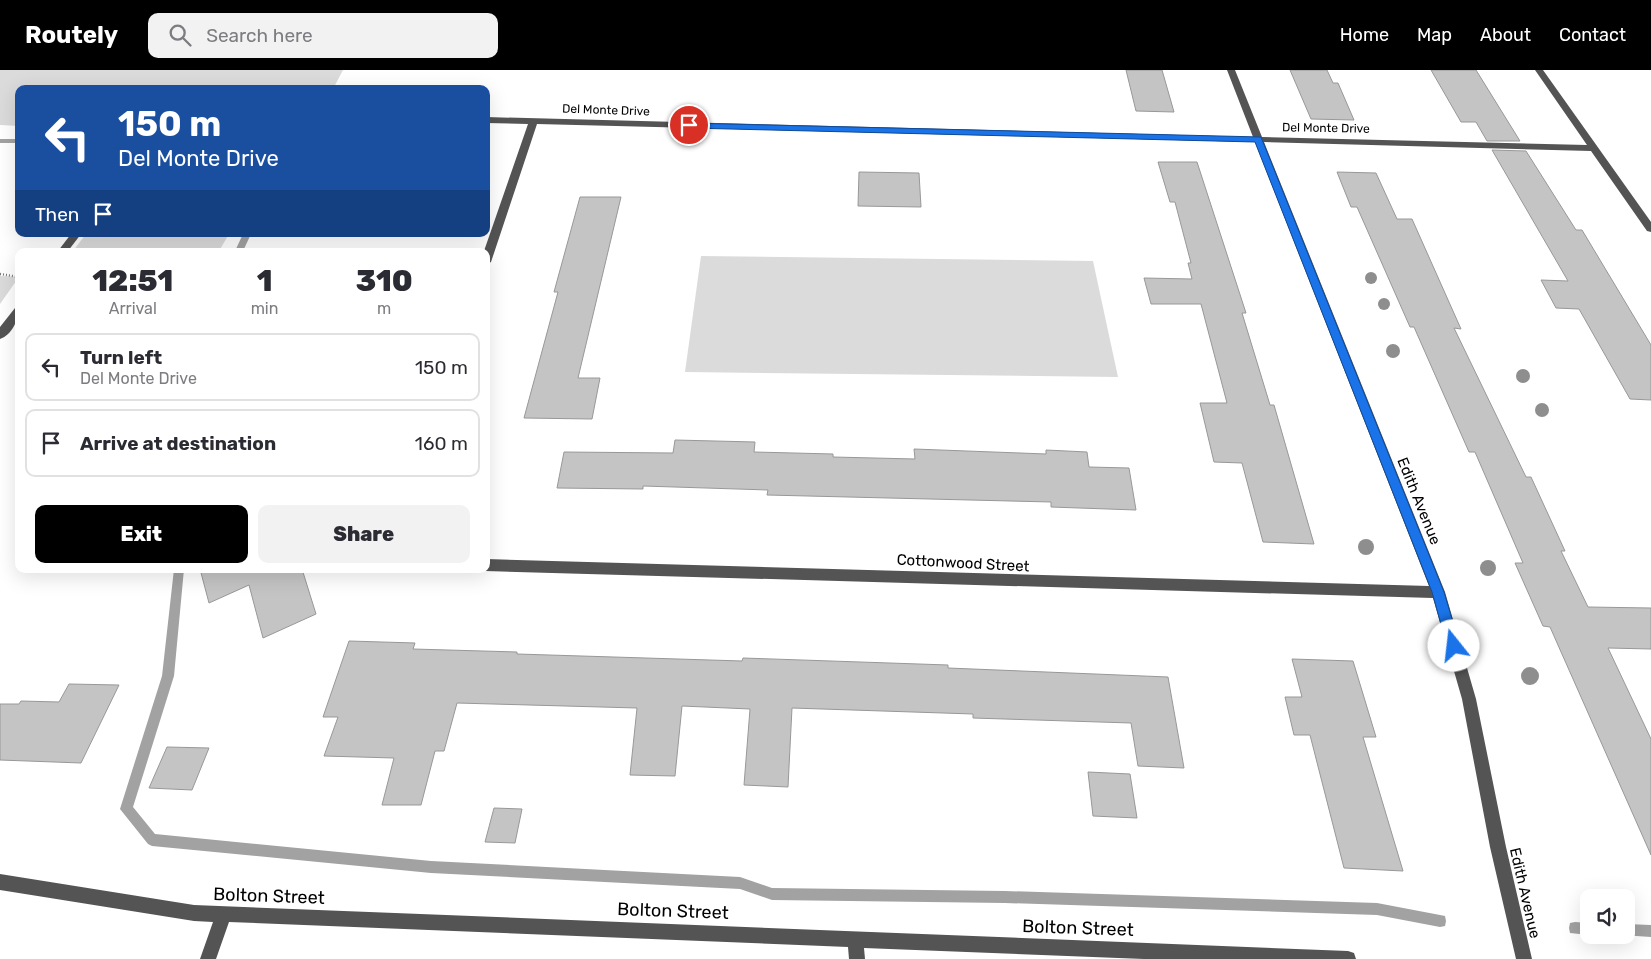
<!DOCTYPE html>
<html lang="en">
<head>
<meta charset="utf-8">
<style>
  :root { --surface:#fff; --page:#f2f2f3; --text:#2b2b33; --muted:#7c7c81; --line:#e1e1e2; --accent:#000 }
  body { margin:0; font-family:Rubik,sans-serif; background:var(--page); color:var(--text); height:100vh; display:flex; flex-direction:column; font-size:19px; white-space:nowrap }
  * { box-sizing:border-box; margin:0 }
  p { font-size:16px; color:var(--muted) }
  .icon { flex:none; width:28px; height:28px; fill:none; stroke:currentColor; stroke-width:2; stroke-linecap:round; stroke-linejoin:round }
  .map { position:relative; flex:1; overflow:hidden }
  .details { position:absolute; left:15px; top:178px; width:475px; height:325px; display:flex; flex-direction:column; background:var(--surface); border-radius:10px; box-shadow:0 5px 20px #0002 }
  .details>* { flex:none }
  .hud { position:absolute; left:15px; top:15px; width:475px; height:152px; border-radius:10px; box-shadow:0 5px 20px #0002; background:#1a4fa0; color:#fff; overflow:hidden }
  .tools { position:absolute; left:1580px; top:819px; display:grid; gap:10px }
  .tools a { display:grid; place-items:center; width:55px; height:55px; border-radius:10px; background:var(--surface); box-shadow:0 5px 20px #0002; font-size:25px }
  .pin { position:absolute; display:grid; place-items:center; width:42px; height:42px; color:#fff; margin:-21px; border:2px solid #fff; border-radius:50%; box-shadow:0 1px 5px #0007 }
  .me { position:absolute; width:55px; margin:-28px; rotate:344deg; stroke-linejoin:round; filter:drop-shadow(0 0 4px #0008) }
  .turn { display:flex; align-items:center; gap:18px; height:105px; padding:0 20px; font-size:22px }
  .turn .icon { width:65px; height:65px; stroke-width:2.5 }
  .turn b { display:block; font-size:35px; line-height:42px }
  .then { display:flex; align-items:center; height:48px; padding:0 20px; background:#0003; gap:10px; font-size:19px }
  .eta { display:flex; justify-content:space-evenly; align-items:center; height:85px; text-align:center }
  .eta b { font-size:30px; font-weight:800; line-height:35px }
  .action { display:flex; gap:10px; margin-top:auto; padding:10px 20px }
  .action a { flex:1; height:58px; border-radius:10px; background:var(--accent); color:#fff; font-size:20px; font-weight:800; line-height:58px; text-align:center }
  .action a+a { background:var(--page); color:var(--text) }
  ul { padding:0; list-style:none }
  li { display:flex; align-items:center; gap:15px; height:68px; margin:0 10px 8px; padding:0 10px; border:2px solid var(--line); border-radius:10px }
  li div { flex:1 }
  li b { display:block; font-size:19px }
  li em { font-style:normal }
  header { display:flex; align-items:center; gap:30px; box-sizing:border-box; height:70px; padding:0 25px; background:var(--accent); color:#fff }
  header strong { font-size:24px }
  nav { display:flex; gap:28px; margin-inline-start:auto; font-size:18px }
  .search { width:350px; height:45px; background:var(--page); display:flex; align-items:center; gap:12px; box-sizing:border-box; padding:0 18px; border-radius:10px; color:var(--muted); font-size:19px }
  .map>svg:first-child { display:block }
  .green { fill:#dbdbdb }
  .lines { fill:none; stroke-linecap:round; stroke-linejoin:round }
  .stream { fill:#a2a2a2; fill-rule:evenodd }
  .building { fill:#c4c4c4; stroke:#989898 }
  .path { stroke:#767676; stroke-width:2.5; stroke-dasharray:1 2; stroke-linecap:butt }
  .minor { fill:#545454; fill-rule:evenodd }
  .tree { fill:#8e8e8e }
  .route { fill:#1a73e8; stroke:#114b97 }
  .labels { text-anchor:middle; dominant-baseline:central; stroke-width:4; stroke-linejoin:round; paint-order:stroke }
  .far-street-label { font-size:12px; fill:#000; stroke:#fff }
  .street-label { font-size:15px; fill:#000; stroke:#fff }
  .near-street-label { font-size:18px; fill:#000; stroke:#fff }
</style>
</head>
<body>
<header>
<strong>Routely</strong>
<div class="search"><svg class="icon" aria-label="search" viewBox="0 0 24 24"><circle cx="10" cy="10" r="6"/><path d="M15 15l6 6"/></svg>Search here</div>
<nav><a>Home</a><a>Map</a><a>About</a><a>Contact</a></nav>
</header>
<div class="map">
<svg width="1651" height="889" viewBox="0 0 1651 889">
  <rect width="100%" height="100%" fill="#fff"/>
  <g class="green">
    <polygon points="0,0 343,0 333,19 19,19 19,56 0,55"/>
    <polygon points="86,164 229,164 219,181 73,181"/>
    <polygon points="701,186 1093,191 1118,307 685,302"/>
    <polygon points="0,206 19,207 0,234"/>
  </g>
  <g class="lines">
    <g class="stream">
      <rect x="0" y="69" width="19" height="4"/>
      <polygon points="243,164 251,164 243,181 235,181"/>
      <polygon points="174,499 184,499 174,606 133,737 155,764 431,791 740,807 772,818 1005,821 1377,833 1440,845 1445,846 1446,851 1445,856 1440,857 1377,845 1005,833 772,830 740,819 431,803 152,776 148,774 120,739 162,606"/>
      <polygon points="1575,852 1589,853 1589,865 1590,865 1589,865 1570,863 1569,858 1570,853"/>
      <polygon points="1626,854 1651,855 1651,867 1622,865 1626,865"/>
    </g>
  </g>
  <g class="building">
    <polygon points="1126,0 1162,0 1174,42 1136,41"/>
    <polygon points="1290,0 1327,0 1333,13 1338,13 1354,50 1311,49"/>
    <polygon points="1431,0 1476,0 1520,71 1487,71 1476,52 1461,52"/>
    <polygon points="1492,80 1526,81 1576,160 1582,160 1651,275 1651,330 1630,329 1579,239 1556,238 1541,210 1568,211"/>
    <polygon points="1158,92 1197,92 1246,243 1242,243 1270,335 1274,335 1314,474 1263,472 1242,393 1214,392 1200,333 1227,333 1201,234 1151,234 1144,208 1192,209 1188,193 1191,193 1175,132 1170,132"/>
    <polygon points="859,102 919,103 921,137 858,136"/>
    <polygon points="1337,102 1376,103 1397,149 1412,149 1461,259 1454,258 1526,407 1531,407 1565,481 1561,481 1588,537 1651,538 1651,579 1608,578 1651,669 1651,785 1550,557 1543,556 1515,493 1523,493 1475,382 1469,382 1414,257 1410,257 1357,137 1351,137"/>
    <polygon points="580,127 621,127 578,308 600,308 592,349 524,348 558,222 554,222"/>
    <polygon points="675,370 755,372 754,382 833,384 833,387 915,389 914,379 1046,384 1046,380 1087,382 1089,397 1129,398 1136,440 1051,437 1051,432 767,425 768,420 643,416 643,419 557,418 564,382 673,383"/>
    <polygon points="200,499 302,499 316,544 263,568 249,515 209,533"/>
    <polygon points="349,571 415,573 413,579 517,582 517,584 742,591 743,588 948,595 948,598 1168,607 1184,698 1138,696 1131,653 973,648 973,644 792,638 788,717 744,715 750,639 682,636 675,706 630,705 637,638 457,633 444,681 435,681 421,735 382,735 394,688 324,686 338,647 323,647"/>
    <polygon points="1292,589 1353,591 1376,667 1363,667 1403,801 1344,798 1310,665 1294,665 1285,627 1302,627"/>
    <polygon points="69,614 119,615 81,693 0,690 0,634 19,634 21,631 59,632"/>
    <polygon points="167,677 209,678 192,720 149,718"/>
    <polygon points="1088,702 1130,704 1137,748 1093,746"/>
    <polygon points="494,738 522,739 515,773 485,772"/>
  </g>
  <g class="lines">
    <polyline class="path" points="0,204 19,207"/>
    <g class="minor">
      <polygon points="1227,0 1235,0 1262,67 1587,75 1535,0 1543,0 1651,152 1651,162 1647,161 1591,81 1264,72 1445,522 1476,629 1506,777 1532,889 1516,889 1490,777 1462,629 1433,528 486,501 481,499 486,499 486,489 1429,516 1255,72 537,54 491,192 486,195 486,181 484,181 528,54 486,53 486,47 1253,67"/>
      <polygon points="71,164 81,164 68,181 58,181"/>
      <path d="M19 237C19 249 12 265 0 269V257L15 238Z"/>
      <polygon points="0,804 194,835 1348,881 1354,883 1356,889 1144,889 864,878 865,889 849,889 848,877 229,852 216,889 200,889 213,852 194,851 0,820"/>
    </g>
  </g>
  <g class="tree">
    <circle cx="1371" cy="208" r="6"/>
    <circle cx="1384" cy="234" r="6"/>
    <circle cx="1393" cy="281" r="7"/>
    <circle cx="1523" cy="306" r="7"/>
    <circle cx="1542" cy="340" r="7"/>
    <circle cx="1366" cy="477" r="8"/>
    <circle cx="1488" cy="498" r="8"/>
    <circle cx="1530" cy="606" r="9"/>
  </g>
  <polygon class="route" points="686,53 1261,67 1444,522 1460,576 1458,580 1449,580 1447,576 1432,522 1255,72 689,58 686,57"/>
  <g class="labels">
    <g class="far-street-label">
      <text transform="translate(606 40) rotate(2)">Del Monte Drive</text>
      <text transform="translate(1326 58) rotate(1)">Del Monte Drive</text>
    </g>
    <g class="street-label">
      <text transform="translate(1419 431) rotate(68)">Edith Avenue</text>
      <text transform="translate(963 493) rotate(3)">Cottonwood Street</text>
      <text transform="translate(1525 823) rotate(77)">Edith Avenue</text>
    </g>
    <g class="near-street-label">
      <text transform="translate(269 826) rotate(2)">Bolton Street</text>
      <text transform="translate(673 841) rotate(2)">Bolton Street</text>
      <text transform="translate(1078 858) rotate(2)">Bolton Street</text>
    </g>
  </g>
</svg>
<div class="tools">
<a><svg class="icon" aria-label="sound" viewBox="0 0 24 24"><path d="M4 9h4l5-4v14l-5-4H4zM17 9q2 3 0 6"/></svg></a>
</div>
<div class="pin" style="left:689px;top:55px;background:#d93025"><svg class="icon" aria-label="arrive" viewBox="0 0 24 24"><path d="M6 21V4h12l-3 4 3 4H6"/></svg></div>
<svg class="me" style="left:1454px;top:576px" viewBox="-20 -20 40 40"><circle r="19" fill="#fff"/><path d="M0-13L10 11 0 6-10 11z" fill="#1a73e8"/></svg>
<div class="hud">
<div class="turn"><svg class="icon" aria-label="left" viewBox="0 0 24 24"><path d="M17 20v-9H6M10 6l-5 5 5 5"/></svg><div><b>150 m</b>Del Monte Drive</div></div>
<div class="then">Then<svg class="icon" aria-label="arrive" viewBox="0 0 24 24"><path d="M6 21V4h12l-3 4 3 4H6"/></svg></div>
</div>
<section class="details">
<div class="eta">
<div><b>12:51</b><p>Arrival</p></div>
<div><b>1</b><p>min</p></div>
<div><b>310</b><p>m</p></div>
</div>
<ul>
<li><svg class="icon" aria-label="left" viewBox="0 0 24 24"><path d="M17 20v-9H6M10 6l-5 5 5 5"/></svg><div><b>Turn left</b><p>Del Monte Drive</p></div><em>150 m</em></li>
<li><svg class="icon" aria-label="arrive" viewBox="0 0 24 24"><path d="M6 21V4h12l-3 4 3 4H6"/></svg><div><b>Arrive at destination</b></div><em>160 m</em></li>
</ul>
<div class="action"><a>Exit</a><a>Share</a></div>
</section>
</div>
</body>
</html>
